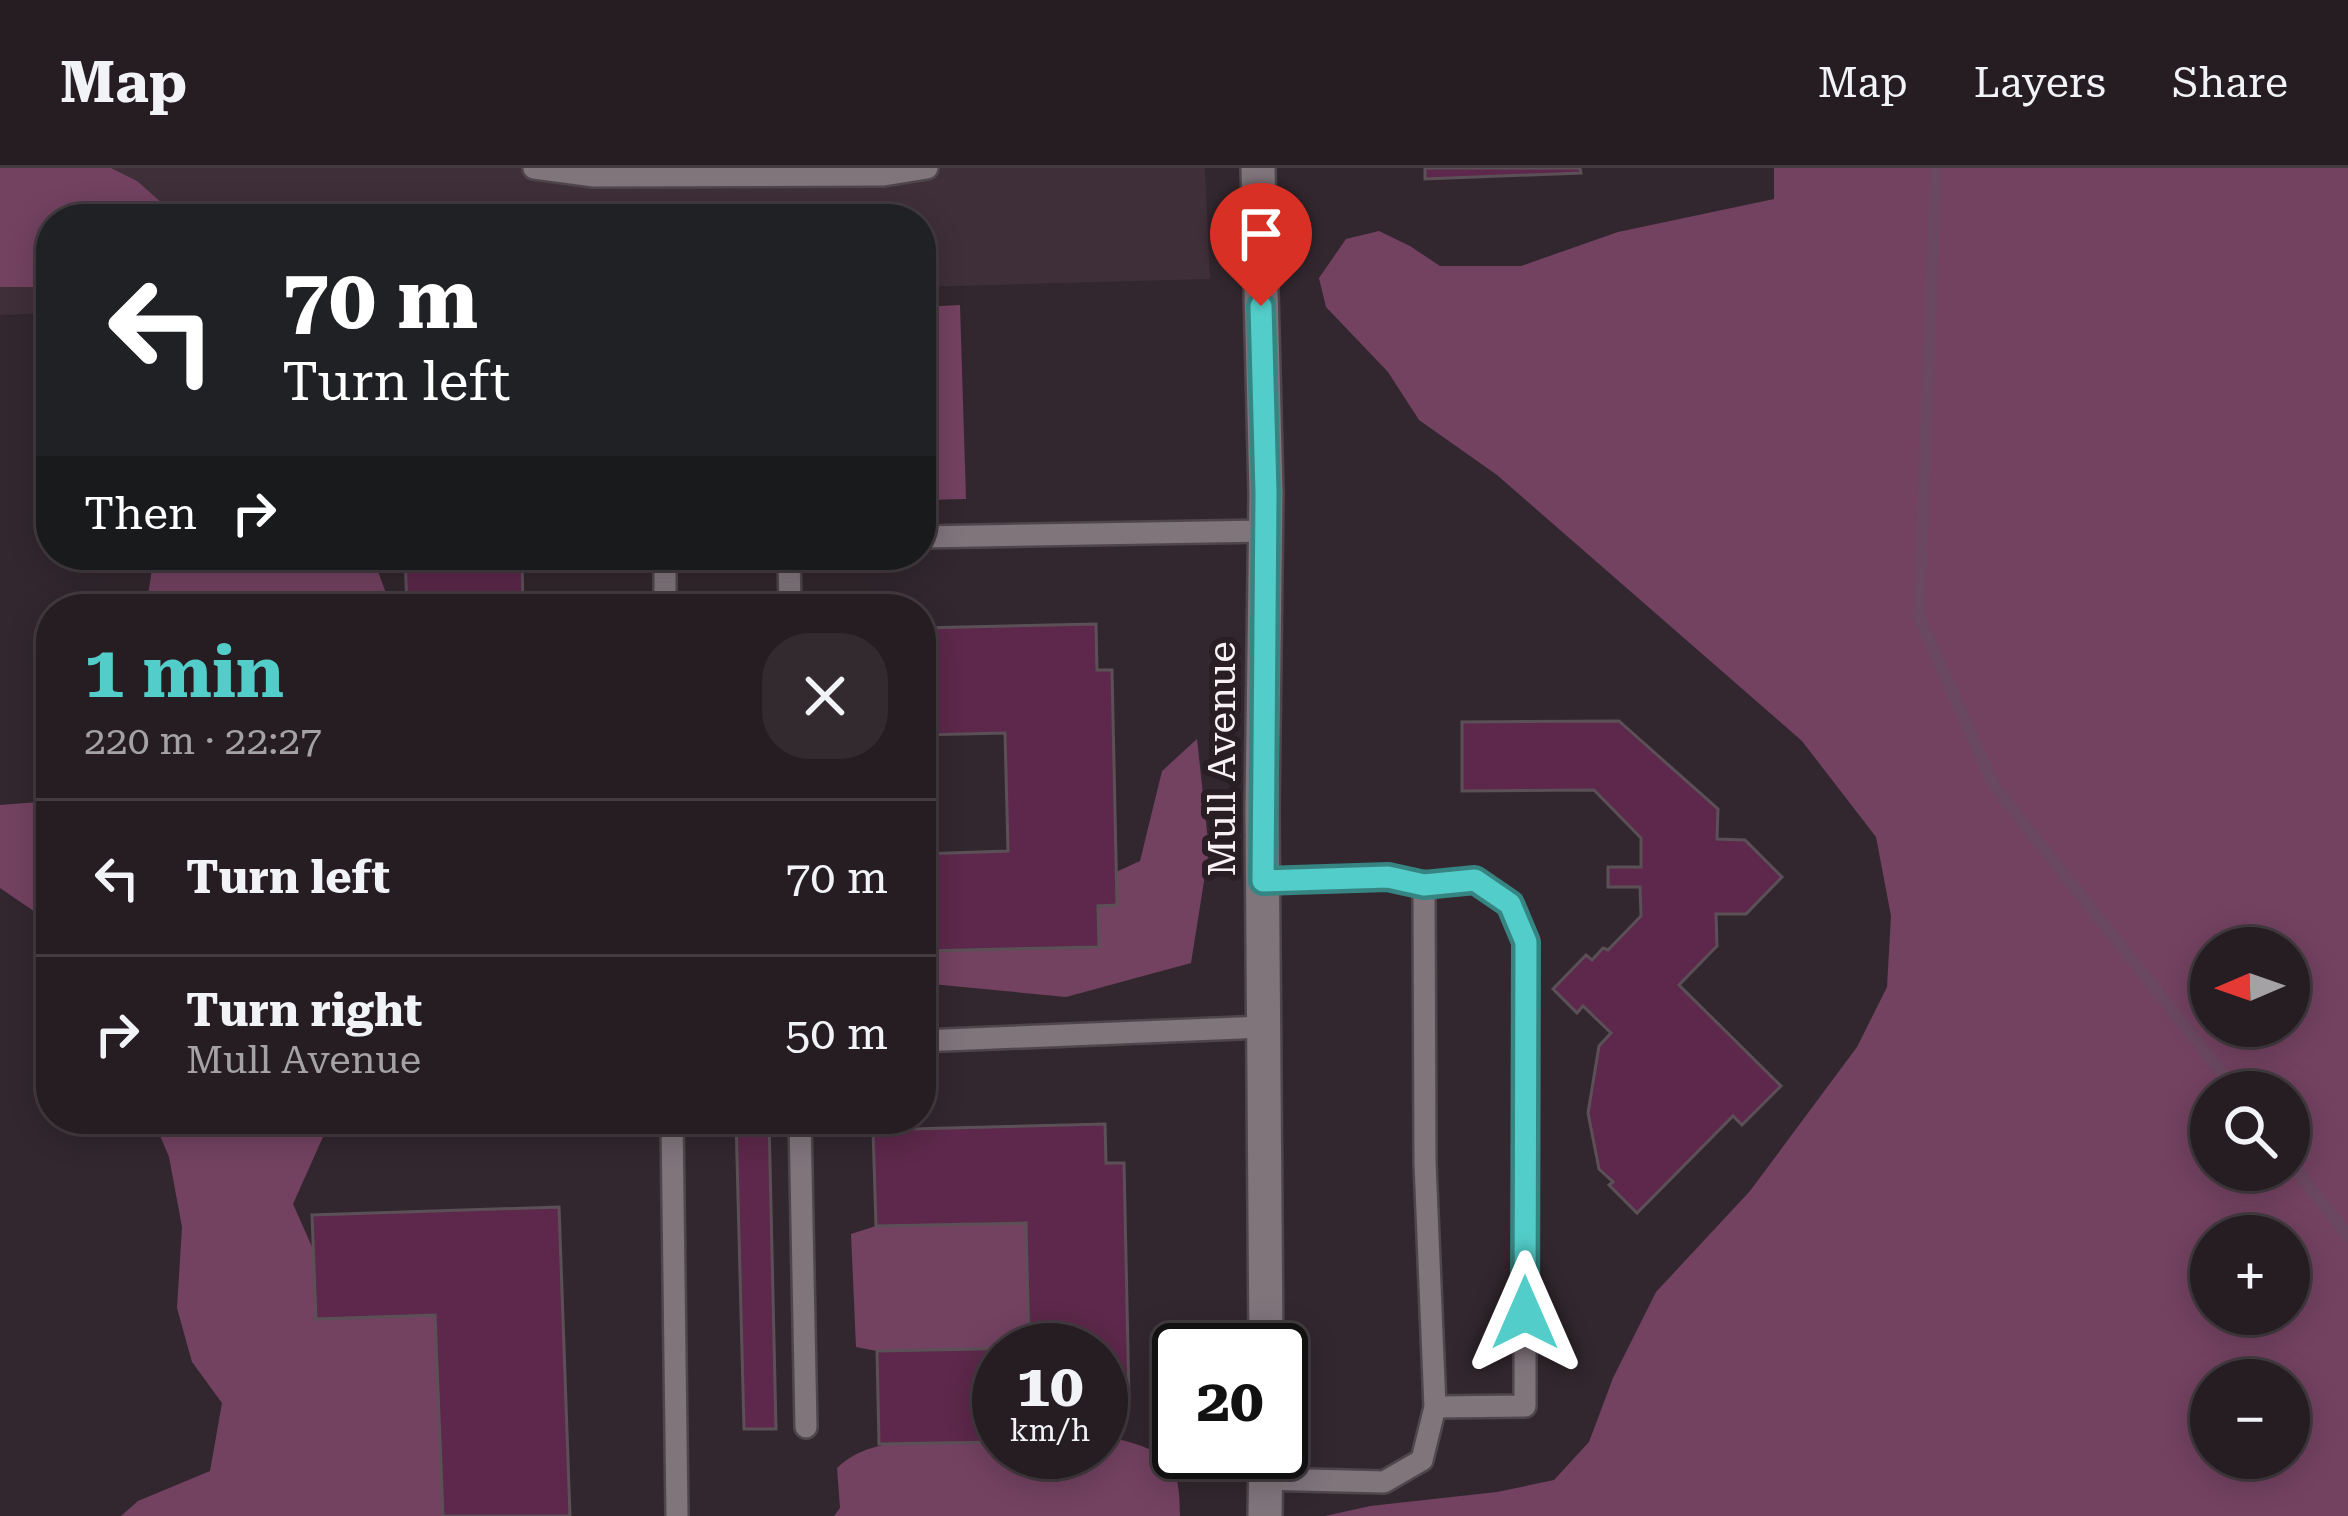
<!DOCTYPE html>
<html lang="en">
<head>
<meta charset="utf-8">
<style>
  :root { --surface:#261d22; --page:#322a2f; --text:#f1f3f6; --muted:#a4a2a5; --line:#423b40; --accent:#53cdc9 }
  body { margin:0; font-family:"Roboto Serif",serif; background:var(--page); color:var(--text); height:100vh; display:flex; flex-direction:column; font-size:45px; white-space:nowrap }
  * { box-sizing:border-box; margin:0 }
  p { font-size:39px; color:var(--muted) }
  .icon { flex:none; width:66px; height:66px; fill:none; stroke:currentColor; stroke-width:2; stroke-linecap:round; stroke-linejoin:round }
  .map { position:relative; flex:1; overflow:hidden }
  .details { position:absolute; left:36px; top:426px; width:900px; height:540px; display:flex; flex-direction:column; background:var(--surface); border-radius:48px; box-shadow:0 6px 30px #0003,0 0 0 3px var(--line) }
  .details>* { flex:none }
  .top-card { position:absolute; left:36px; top:36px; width:900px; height:366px; border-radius:48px; box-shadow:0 6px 30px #0003,0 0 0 3px var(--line); background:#202124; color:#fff; overflow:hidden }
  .needle { width:78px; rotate:268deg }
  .tools { position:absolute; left:2190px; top:759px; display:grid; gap:24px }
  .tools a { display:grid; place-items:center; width:120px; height:120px; border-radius:50%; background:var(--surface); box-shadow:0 6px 30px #0003,0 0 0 3px var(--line); font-size:60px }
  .speed { position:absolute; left:972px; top:1155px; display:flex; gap:24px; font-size:60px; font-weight:700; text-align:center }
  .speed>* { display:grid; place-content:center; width:156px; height:156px; border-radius:50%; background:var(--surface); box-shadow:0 6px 30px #0003,0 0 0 3px var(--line); line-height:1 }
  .speed small { font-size:30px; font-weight:400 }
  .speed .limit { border:6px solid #111; border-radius:18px; background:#fff; color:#111 }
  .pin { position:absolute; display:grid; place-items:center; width:102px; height:102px; color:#fff; margin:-123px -51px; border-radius:50% 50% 50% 0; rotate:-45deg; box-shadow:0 0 12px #0007 }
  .pin .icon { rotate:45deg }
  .me { position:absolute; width:132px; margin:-66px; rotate:0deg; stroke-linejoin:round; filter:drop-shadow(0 0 9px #0008) }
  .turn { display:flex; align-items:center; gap:42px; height:252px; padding:0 48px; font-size:54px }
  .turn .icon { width:156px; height:156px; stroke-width:2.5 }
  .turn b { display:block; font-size:84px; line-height:102px }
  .then { display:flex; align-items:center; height:114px; padding:0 48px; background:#0003; gap:24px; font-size:45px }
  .round { display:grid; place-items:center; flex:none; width:126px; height:126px; border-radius:48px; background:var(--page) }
  .head { display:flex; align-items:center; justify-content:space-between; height:204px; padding:0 48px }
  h1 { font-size:72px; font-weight:700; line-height:90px; color:var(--accent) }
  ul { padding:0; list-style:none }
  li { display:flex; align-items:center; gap:36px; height:156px; padding:0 48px; border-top:3px solid var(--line) }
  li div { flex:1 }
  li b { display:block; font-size:45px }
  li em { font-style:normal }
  header { display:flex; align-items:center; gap:72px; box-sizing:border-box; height:168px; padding:0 60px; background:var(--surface); border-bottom:3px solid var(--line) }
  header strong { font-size:57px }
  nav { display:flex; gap:66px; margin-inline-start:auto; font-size:42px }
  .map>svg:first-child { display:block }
  .built { fill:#3f2f39 }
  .green { fill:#734261; fill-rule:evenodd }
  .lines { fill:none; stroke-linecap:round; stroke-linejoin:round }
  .stream { stroke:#6b4861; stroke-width:12 }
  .building { fill:#5d284b; stroke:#5c5057; stroke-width:3 }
  .service-casing { stroke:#4f464b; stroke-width:26 }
  .tertiary-casing { stroke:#4f464b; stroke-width:38 }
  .service { stroke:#81757c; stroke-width:21 }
  .tertiary { stroke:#81757c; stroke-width:33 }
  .route-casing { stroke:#368583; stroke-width:30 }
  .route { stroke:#53cdc9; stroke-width:21 }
  .labels { text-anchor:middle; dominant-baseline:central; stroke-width:12; stroke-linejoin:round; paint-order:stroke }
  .street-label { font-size:39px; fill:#f7f0f4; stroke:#281e24 }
</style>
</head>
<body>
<header>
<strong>Map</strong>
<nav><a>Map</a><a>Layers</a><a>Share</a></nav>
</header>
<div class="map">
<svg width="2348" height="1348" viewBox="0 0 2348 1348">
  <rect width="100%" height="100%" fill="#32272e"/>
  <polygon class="built" points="0,0 1205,0 1210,111 921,119 921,51 51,51 51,145 0,147"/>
  <g class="green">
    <polygon points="0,0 111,0 137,13 180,51 51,51 51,119 0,119"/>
    <path d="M1774 0H2348V1348H1325L1370 1338 1497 1324 1554 1312 1589 1274 1613 1210 1656 1124 1750 1023 1857 879 1887 819 1891 748 1876 669 1802 573 1497 307 1419 252 1388 204 1326 139 1319 110 1346 71 1379 63 1410 78 1440 98H1521L1618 64 1774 31ZM2211 780H2289V858H2211ZM2211 924H2289V1002H2211ZM2211 1068H2289V1146H2211ZM2211 1212H2289V1290H2211Z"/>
    <polygon points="960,137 966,331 921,332 921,139"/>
    <polygon points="154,387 366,387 376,398 392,441 146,441"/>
    <polygon points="1197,571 1209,682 1191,795 1066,829 921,815 921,783 1099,778 1098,738 1117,737 1116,704 1140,693 1162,603"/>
    <polygon points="51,633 51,755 0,720 0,637"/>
    <polygon points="153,951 331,951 293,1036 313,1081 316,1151 435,1147 443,1348 121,1348 138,1333 210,1303 222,1235 192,1194 177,1140 182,1059 169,989"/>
    <polygon points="1026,1055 1029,1180 877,1183 856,1179 851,1066 876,1058"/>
    <path d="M1118 1271C1170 1285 1180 1293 1180 1348H834L840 1340 837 1300C875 1262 948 1275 999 1274V1284H1101V1272Z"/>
  </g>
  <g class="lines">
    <g class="stream">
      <polyline points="1936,0 1919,449 1994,618 2237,924"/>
      <polyline points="2289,992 2348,1068"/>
    </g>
  </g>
  <g class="building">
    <polygon points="1425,0 1580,0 1581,5 1425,11"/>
    <polygon points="405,387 522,387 523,441 407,441"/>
    <polygon points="1096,456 1097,502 1112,502 1117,737 1098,738 1099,779 921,783 921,686 1008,683 1005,565 921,567 921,460"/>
    <polygon points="1619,553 1718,641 1717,671 1745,672 1782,709 1746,746 1716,746 1717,778 1679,817 1781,918 1742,957 1733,948 1637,1045 1609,1017 1613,1014 1599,1001 1588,945 1599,878 1611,865 1583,838 1577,845 1553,821 1586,787 1592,792 1603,780 1608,782 1641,748 1640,719 1608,719 1608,699 1641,699 1641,670 1594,622 1462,623 1462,554"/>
    <polygon points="736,951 769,951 776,1261 744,1261"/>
    <polygon points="1105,956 1106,995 1124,995 1129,1231 1117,1232 1118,1271 1101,1272 1101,1182 999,1182 999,1274 879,1276 877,1183 1029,1180 1026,1055 876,1058 873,962"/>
    <polygon points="559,1039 570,1348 443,1348 435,1147 316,1151 312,1047"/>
  </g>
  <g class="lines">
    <g class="service-casing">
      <g id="service">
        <polyline points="534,0 594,8 884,7 927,0"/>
        <polyline points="921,369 1265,363"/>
        <polyline points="665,387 665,441"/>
        <polyline points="789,387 790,441"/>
        <polyline points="1263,713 1388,709 1424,717 1425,995 1435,1239 1422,1292 1384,1314 1265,1311"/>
        <polyline points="1424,717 1475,712 1510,737 1525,774 1525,1238 1435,1239"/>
        <polyline points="921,873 1264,859"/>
        <polyline points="672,951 677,1348"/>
        <polyline points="800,951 806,1259"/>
      </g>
    </g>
    <g class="tertiary-casing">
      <g id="tertiary">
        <polyline points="1258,0 1266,325 1262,642 1266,1182"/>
        <polyline points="1265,1348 1266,1284"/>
      </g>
    </g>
    <use href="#service" class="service"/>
    <use href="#tertiary" class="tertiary"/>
  </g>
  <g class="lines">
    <g class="route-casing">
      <polyline id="route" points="1261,138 1266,325 1263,713 1388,709 1424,717 1475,712 1510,736 1526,774 1525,1145"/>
    </g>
    <use href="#route" class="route"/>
  </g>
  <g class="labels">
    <g class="street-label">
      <text transform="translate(1222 591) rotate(-90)">Mull Avenue</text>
    </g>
  </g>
</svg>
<div class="tools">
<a><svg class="needle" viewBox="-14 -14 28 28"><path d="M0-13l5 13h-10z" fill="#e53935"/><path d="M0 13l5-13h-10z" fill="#a4a2a5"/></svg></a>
<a><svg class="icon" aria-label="search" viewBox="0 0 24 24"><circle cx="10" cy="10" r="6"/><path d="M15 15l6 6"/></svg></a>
<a>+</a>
<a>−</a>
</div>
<div class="speed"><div>10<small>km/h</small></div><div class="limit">20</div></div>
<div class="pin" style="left:1261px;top:138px;background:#d93025"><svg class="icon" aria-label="arrive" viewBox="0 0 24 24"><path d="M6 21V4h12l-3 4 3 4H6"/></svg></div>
<svg class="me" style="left:1525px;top:1145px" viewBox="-20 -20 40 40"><path d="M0-17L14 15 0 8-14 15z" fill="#53cdc9" stroke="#fff" stroke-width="4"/></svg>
<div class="top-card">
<div class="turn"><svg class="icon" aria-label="left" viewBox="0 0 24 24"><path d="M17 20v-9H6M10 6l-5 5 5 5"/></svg><div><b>70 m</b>Turn left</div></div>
<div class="then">Then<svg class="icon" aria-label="right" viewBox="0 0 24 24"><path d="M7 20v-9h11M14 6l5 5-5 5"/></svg></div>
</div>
<section class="details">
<div class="head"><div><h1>1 min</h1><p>220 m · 22:27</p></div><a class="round"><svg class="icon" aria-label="close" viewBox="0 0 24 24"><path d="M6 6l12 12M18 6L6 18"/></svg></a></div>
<ul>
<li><svg class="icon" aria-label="left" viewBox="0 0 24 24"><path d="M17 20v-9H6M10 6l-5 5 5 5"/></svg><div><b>Turn left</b></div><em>70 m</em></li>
<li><svg class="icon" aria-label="right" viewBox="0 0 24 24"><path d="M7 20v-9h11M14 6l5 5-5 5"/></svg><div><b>Turn right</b><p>Mull Avenue</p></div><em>50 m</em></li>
</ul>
</section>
</div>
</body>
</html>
